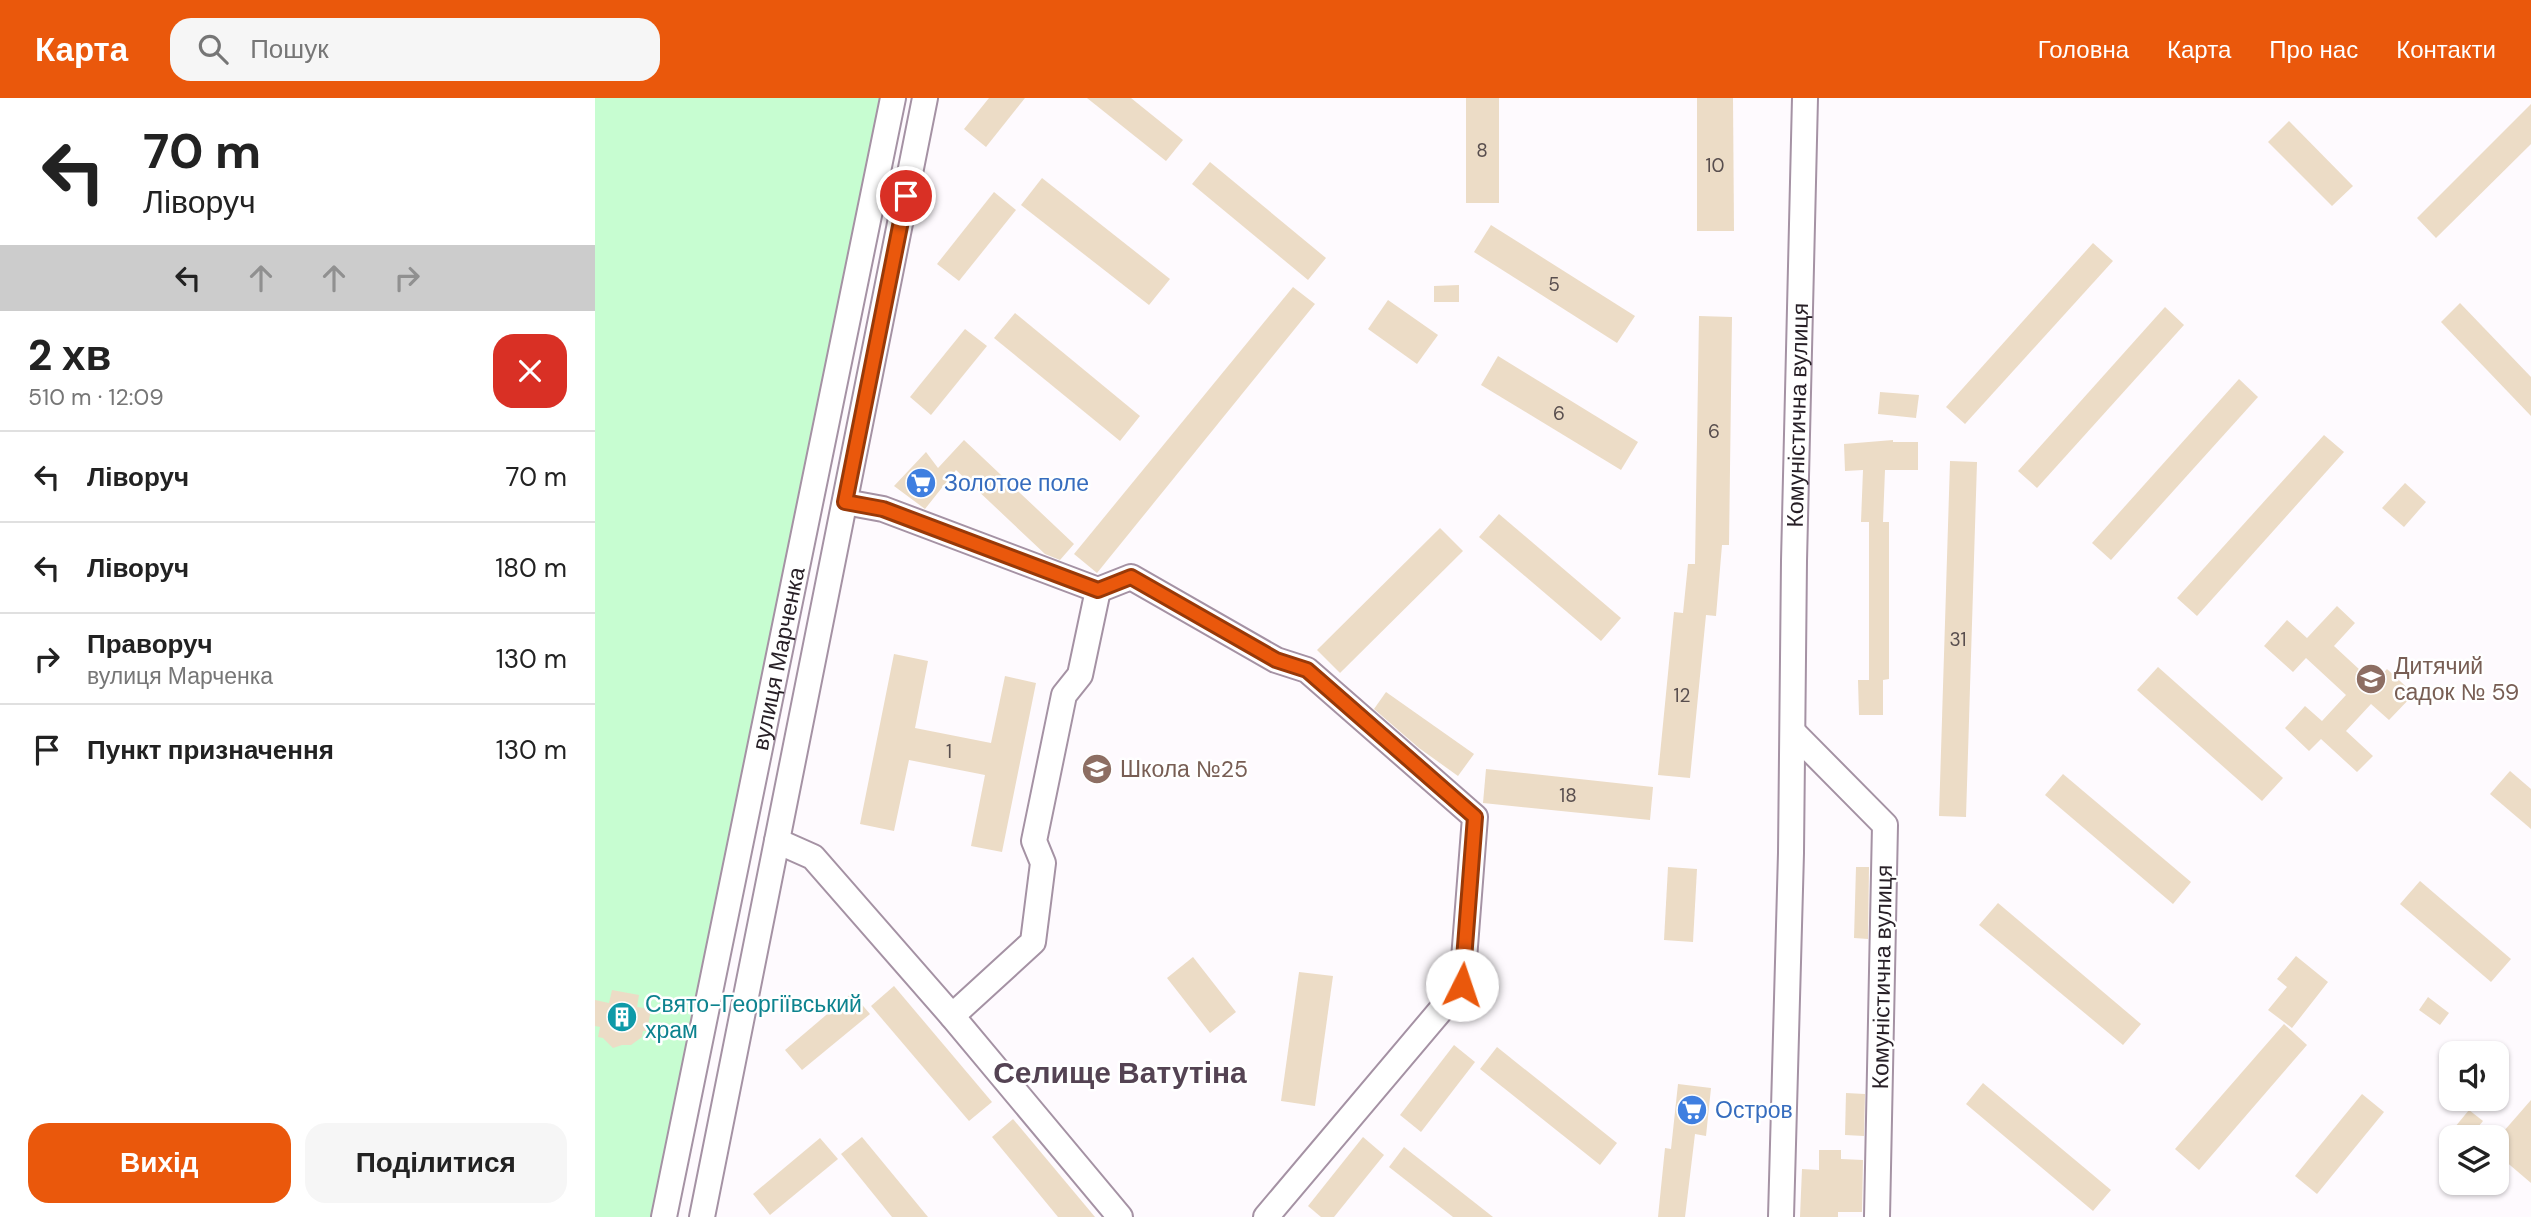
<!DOCTYPE html>
<html lang="uk">
<head>
<meta charset="utf-8">
<style>
  :root { --surface:#fff; --page:#f6f6f6; --text:#222; --muted:#767676; --line:#e0e0e0; --accent:#ea580c }
  body { margin:0; font-family:"DM Sans",sans-serif; background:var(--page); color:var(--text); height:100vh; display:flex; flex-direction:column; font-size:26px; white-space:nowrap }
  * { box-sizing:border-box; margin:0 }
  p { font-size:23px; color:var(--muted) }
  .icon { flex:none; width:38px; height:38px; fill:none; stroke:currentColor; stroke-width:2; stroke-linecap:round; stroke-linejoin:round }
  .map { position:relative; flex:1; overflow:hidden }
  .panel { display:flex; flex-direction:column; background:var(--surface); width:595px }
  .panel>* { flex:none }
  .guide { background:#fff; color:var(--text); overflow:hidden }
  .tools { position:absolute; left:1844px; top:943px; display:grid; gap:14px }
  .tools a { display:grid; place-items:center; width:70px; height:70px; border-radius:14px; background:var(--surface); box-shadow:0 2px 5px #0004; font-size:35px }
  .pin { position:absolute; display:grid; place-items:center; width:60px; height:60px; color:#fff; margin:-30px; border:4px solid #fff; border-radius:50%; box-shadow:0 2px 7px #0007 }
  .me { position:absolute; width:77px; margin:-38px; rotate:4deg; stroke-linejoin:round; filter:drop-shadow(0 0 5px #0008) }
  .turn { display:flex; align-items:center; gap:24px; height:147px; padding:0 28px; font-size:32px }
  .turn .icon { width:91px; height:91px; stroke-width:2.5 }
  .turn b { display:block; font-size:49px; line-height:60px }
  .lanes { display:flex; align-items:center; height:66px; padding:0 28px; background:#0003; justify-content:center; gap:35px; direction:ltr }
  .lanes .off { opacity:.35 }
  .round { display:grid; place-items:center; flex:none; width:74px; height:74px; border-radius:21px; background:var(--page) }
  .overview { display:flex; align-items:center; justify-content:space-between; height:119px; padding:0 28px }
  h1 { font-size:42px; font-weight:800; line-height:52px }
  .button { display:flex; gap:14px; margin-top:auto; padding:14px 28px }
  .button a { flex:1; height:80px; border-radius:21px; background:var(--accent); color:#fff; font-size:28px; font-weight:800; line-height:80px; text-align:center }
  .button a+a { background:var(--page); color:var(--text) }
  ul { padding:0; list-style:none }
  li { display:flex; align-items:center; gap:21px; height:91px; padding:0 28px; border-top:2px solid var(--line) }
  li div { flex:1 }
  li b { display:block; font-size:26px }
  li em { font-style:normal }
  header { display:flex; align-items:center; gap:42px; box-sizing:border-box; height:98px; padding:0 35px; background:var(--accent); color:#fff }
  header strong { font-size:33px }
  nav { display:flex; gap:38px; margin-inline-start:auto; font-size:24px }
  .search { width:490px; height:63px; background:var(--page); display:flex; align-items:center; gap:18px; box-sizing:border-box; padding:0 24px; border-radius:21px; color:var(--muted); font-size:26px }
  main { display:flex; flex:1; min-height:0 }
  .map>svg:first-child { display:block }
  .green { fill:#c7fdd1 }
  .building { fill:#ecdcc6 }
  .lines { fill:none; stroke-linecap:round; stroke-linejoin:round }
  .minor-casing { stroke:#a592a4; stroke-width:28 }
  .minor { stroke:#fff; stroke-width:24 }
  .route-casing { stroke:#983908; stroke-width:18 }
  .route { stroke:#ea580c; stroke-width:12 }
  .labels { text-anchor:middle; dominant-baseline:central; stroke-width:5; stroke-linejoin:round; paint-order:stroke }
  .number-label { font-size:19px; fill:#584e4e }
  .street-label { font-size:23px; fill:#271f26; stroke:#fff }
  .shop-label { font-size:23px; fill:#366cbe; stroke:#fff; text-anchor:start }
  .education-label { font-size:23px; fill:#785e54; stroke:#fff; text-anchor:start }
  .culture-label { font-size:23px; fill:#0d838f; stroke:#fff; text-anchor:start }
  .district-label { font-size:30px; font-weight:bold; fill:#544353; stroke:#fff }
</style>
</head>
<body>
<header>
<strong>Карта</strong>
<div class="search"><svg class="icon" aria-label="search" viewBox="0 0 24 24"><circle cx="10" cy="10" r="6"/><path d="M15 15l6 6"/></svg>Пошук</div>
<nav><a>Головна</a><a>Карта</a><a>Про нас</a><a>Контакти</a></nav>
</header>
<main>
<section class="panel">
<div class="guide">
<div class="turn"><svg class="icon" aria-label="left" viewBox="0 0 24 24"><path d="M17 20v-9H6M10 6l-5 5 5 5"/></svg><div><b>70 m</b>Ліворуч</div></div>
<div class="lanes"><svg class="icon" aria-label="left" viewBox="0 0 24 24"><path d="M17 20v-9H6M10 6l-5 5 5 5"/></svg><svg class="icon off" aria-label="ahead" viewBox="0 0 24 24"><path d="M12 20V5M6 11l6-6 6 6"/></svg><svg class="icon off" aria-label="ahead" viewBox="0 0 24 24"><path d="M12 20V5M6 11l6-6 6 6"/></svg><svg class="icon off" aria-label="right" viewBox="0 0 24 24"><path d="M7 20v-9h11M14 6l5 5-5 5"/></svg></div>
</div>
<div class="overview"><div><h1>2 хв</h1><p>510 m · 12:09</p></div><a class="round" style="background:#d93025;color:#fff"><svg class="icon" aria-label="close" viewBox="0 0 24 24"><path d="M6 6l12 12M18 6L6 18"/></svg></a></div>
<ul>
<li><svg class="icon" aria-label="left" viewBox="0 0 24 24"><path d="M17 20v-9H6M10 6l-5 5 5 5"/></svg><div><b>Ліворуч</b></div><em>70 m</em></li>
<li><svg class="icon" aria-label="left" viewBox="0 0 24 24"><path d="M17 20v-9H6M10 6l-5 5 5 5"/></svg><div><b>Ліворуч</b></div><em>180 m</em></li>
<li><svg class="icon" aria-label="right" viewBox="0 0 24 24"><path d="M7 20v-9h11M14 6l5 5-5 5"/></svg><div><b>Праворуч</b><p>вулиця Марченка</p></div><em>130 m</em></li>
<li><svg class="icon" aria-label="arrive" viewBox="0 0 24 24"><path d="M6 21V4h12l-3 4 3 4H6"/></svg><div><b>Пункт призначення</b></div><em>130 m</em></li>
</ul>
<div class="button"><a>Вихід</a><a>Поділитися</a></div>
</section>
<div class="map">
<svg width="1936" height="1119" viewBox="0 0 1936 1119">
  <rect width="100%" height="100%" fill="#fefafe"/>
  <polygon class="green" points="0,0 289,0 62,1119 0,1119"/>
  <g class="building">
    <polygon points="394,0 430,0 391,49 369,31"/>
    <polygon points="492,0 536,0 588,42 571,63"/>
    <rect x="871" y="0" width="33" height="105"/>
    <polygon points="1102,0 1138,0 1139,133 1102,133"/>
    <polygon points="1936,6 1936,46 1841,140 1822,120"/>
    <polygon points="1694,23 1758,88 1737,108 1673,44"/>
    <polygon points="615,64 731,160 713,182 597,86"/>
    <polygon points="447,80 575,181 554,207 426,107"/>
    <polygon points="399,94 421,112 364,183 342,166"/>
    <polygon points="896,127 1040,218 1022,245 879,154"/>
    <polygon points="1498,145 1518,163 1370,326 1351,309"/>
    <polygon points="864,187 864,204 839,204 839,188"/>
    <polygon points="698,189 720,206 502,475 479,456"/>
    <polygon points="793,202 843,237 822,266 773,231"/>
    <polygon points="1865,205 1936,279 1936,318 1846,224"/>
    <polygon points="1570,209 1589,227 1442,390 1423,373"/>
    <polygon points="420,215 545,318 525,343 399,240"/>
    <polygon points="1104,218 1137,219 1134,447 1127,447 1121,518 1111,517 1095,680 1063,677 1079,514 1088,515 1093,466 1100,466"/>
    <polygon points="370,231 392,248 336,317 315,299"/>
    <polygon points="903,258 1043,344 1026,372 886,287"/>
    <polygon points="1644,281 1663,299 1516,462 1497,445"/>
    <polygon points="1285,294 1324,297 1321,320 1283,316"/>
    <polygon points="1729,337 1749,354 1602,518 1582,500"/>
    <polygon points="369,342 479,446 465,462 450,456 361,372 330,411 299,388 331,354 343,370"/>
    <polygon points="1298,342 1298,344 1323,344 1323,372 1290,372 1288,424 1294,424 1294,581 1288,582 1288,617 1264,617 1263,582 1274,582 1274,424 1266,424 1268,372 1250,373 1249,346"/>
    <polygon points="1355,363 1382,364 1371,719 1344,718"/>
    <polygon points="1810,385 1831,404 1809,429 1787,410"/>
    <polygon points="904,416 1026,520 1006,543 884,439"/>
    <polygon points="845,430 868,453 745,575 722,552"/>
    <polygon points="1742,508 1760,525 1739,548 1779,585 1792,571 1819,596 1794,622 1776,606 1751,633 1778,658 1762,674 1726,641 1714,653 1690,630 1710,608 1727,623 1751,597 1711,560 1698,574 1669,548 1692,522 1712,540"/>
    <polygon points="299,556 333,563 320,630 396,645 410,578 441,585 407,754 376,748 390,677 314,662 299,733 265,726"/>
    <polygon points="1563,569 1688,680 1667,703 1542,592"/>
    <polygon points="791,594 879,656 863,678 824,650 779,611"/>
    <polygon points="891,671 1058,689 1055,722 888,705"/>
    <polygon points="1915,673 1936,691 1936,731 1895,696"/>
    <polygon points="1468,676 1596,784 1578,806 1450,697"/>
    <polygon points="1073,769 1102,771 1098,844 1069,842"/>
    <polygon points="1261,769 1274,769 1273,841 1259,840"/>
    <polygon points="1825,783 1916,861 1896,884 1805,806"/>
    <polygon points="1403,805 1546,926 1528,947 1384,827"/>
    <polygon points="1701,858 1733,884 1697,930 1673,912 1692,889 1682,881"/>
    <polygon points="598,859 641,914 615,935 572,880"/>
    <polygon points="704,874 738,878 720,1008 686,1003"/>
    <polygon points="299,888 397,1004 374,1023 276,908"/>
    <polygon points="17,892 44,897 42,909 56,911 52,933 48,933 47,939 36,947 27,947 18,950 8,940 3,939 5,929 0,928 0,902 14,905"/>
    <polygon points="257,895 275,916 207,972 190,952"/>
    <polygon points="1833,899 1854,915 1845,927 1824,912"/>
    <polygon points="1689,926 1712,947 1604,1072 1580,1051"/>
    <polygon points="859,947 880,964 826,1034 805,1017"/>
    <polygon points="902,949 1022,1045 1005,1067 885,971"/>
    <polygon points="1388,985 1516,1092 1498,1113 1371,1006"/>
    <polygon points="1083,986 1116,990 1111,1038 1100,1036 1090,1119 1063,1119 1070,1050 1076,1051"/>
    <polygon points="1251,995 1270,996 1269,1038 1250,1037"/>
    <polygon points="1767,996 1789,1014 1722,1096 1700,1078"/>
    <polygon points="1936,1002 1936,1085 1902,1056 1902,1041"/>
    <polygon points="1874,1012 1888,1023 1874,1040 1851,1040"/>
    <polygon points="418,1021 500,1119 463,1119 397,1039"/>
    <polygon points="267,1039 333,1119 297,1119 246,1056"/>
    <polygon points="768,1039 789,1057 739,1119 726,1119 713,1108"/>
    <polygon points="225,1040 243,1061 175,1117 158,1096"/>
    <polygon points="809,1049 898,1119 858,1119 794,1069"/>
    <polygon points="1224,1052 1246,1052 1246,1061 1268,1062 1267,1114 1243,1114 1243,1119 1205,1119 1207,1071 1224,1072"/>
  </g>
  <g class="lines">
    <g class="minor-casing">
      <g id="minor">
        <polyline points="250,404 288,411 503,492 536,479 681,562 712,572 880,719 867,887 671,1119"/>
        <polyline points="1199,635 1290,727 1282,1119"/>
        <polyline points="182,743 218,759 357,918 525,1119"/>
        <polyline points="357,918 438,844 448,765 439,743 469,597 485,577 503,492"/>
        <path id="s1" d="M69 1119 298 0"/>
        <polyline points="107,1119 330,0"/>
        <path id="s2" d="M1186 1119 1196 755 1199 463 1210 0"/>
      </g>
    </g>
    <use href="#minor" class="minor"/>
  </g>
  <g class="lines">
    <g class="route-casing">
      <polyline id="route" points="311,98 250,404 288,411 503,492 536,479 681,562 712,572 880,719 867,887"/>
    </g>
    <use href="#route" class="route"/>
  </g>
  <defs>
    <g id="supermarket-disc" transform="scale(1.575)"><circle r="9.5" fill="#3f7fe0" stroke="#fff"/><path d="M-6-5.5h2.5l.6 2H6L4.5 2H-2.5L-4.4-4H-6ZM-1.5 3.2a1.3 1.3 0 1 0 .1 0ZM3 3.2a1.3 1.3 0 1 0 .1 0Z" fill="#fff"/></g>
    <g id="school-disc" transform="scale(1.575)"><circle r="9.5" fill="#8d6e63" stroke="#fff"/><path d="M0-5L7-2L0 1L-7-2ZM-4 1L0 2.5L4 1V4Q0 6-4 4Z" fill="#fff"/></g>
    <g id="building-disc" transform="scale(1.575)"><circle r="9.5" fill="#0f9aa8" stroke="#fff"/><path d="M-4-6H4V6H1V3H-1V6H-4ZM-2.5-4.3h1.7v1.8h-1.7ZM.8-4.3h1.7v1.8H.8ZM-2.5-1h1.7V.8h-1.7ZM.8-1h1.7V.8H.8Z" fill="#fff"/></g>
  </defs>
  <g fill-rule="evenodd">
    <use href="#supermarket-disc" x="326" y="385"/>
    <use href="#school-disc" x="1776" y="581"/>
    <use href="#school-disc" x="502" y="671"/>
    <use href="#building-disc" x="27" y="919"/>
    <use href="#supermarket-disc" x="1097" y="1012"/>
  </g>
  <g class="labels">
    <g class="number-label">
      <text x="887" y="52">8</text>
      <text x="1120" y="67">10</text>
      <text x="959" y="186">5</text>
      <text x="964" y="315">6</text>
      <text x="1119" y="333">6</text>
      <text x="1363" y="541">31</text>
      <text x="1087" y="597">12</text>
      <text x="354" y="653">1</text>
      <text x="973" y="697">18</text>
    </g>
    <g class="street-label">
      <text stroke="none"><textPath href="#s2" startOffset="802">Комуністична вулиця</textPath></text>
      <text stroke="none"><textPath href="#s1" startOffset="570">вулиця Марченка</textPath></text>
      <text transform="translate(1287 879) rotate(-89)">Комуністична вулиця</text>
    </g>
    <g class="shop-label">
      <text x="349" y="385">Золотое поле</text>
      <text x="1120" y="1012">Остров</text>
    </g>
    <g class="education-label">
      <text x="1799" y="568">Дитячий<tspan x="1799" dy="26">садок № 59</tspan></text>
      <text x="525" y="671">Школа №25</text>
    </g>
    <g class="culture-label">
      <text x="50" y="906">Свято-Георгіївський<tspan x="50" dy="26">храм</tspan></text>
    </g>
    <g class="district-label">
      <text x="525" y="974">Селище Ватутіна</text>
    </g>
  </g>
</svg>
<div class="tools">
<a><svg class="icon" aria-label="sound" viewBox="0 0 24 24"><path d="M4 9h4l5-4v14l-5-4H4zM17 9q2 3 0 6"/></svg></a>
<a><svg class="icon" aria-label="layers" viewBox="0 0 24 24"><path d="M12 4l9 5-9 5-9-5zM3 14l9 5 9-5"/></svg></a>
</div>
<div class="pin" style="left:311px;top:98px;background:#d93025"><svg class="icon" aria-label="arrive" viewBox="0 0 24 24"><path d="M6 21V4h12l-3 4 3 4H6"/></svg></div>
<svg class="me" style="left:867px;top:887px" viewBox="-20 -20 40 40"><circle r="19" fill="#fff"/><path d="M0-13L10 11 0 6-10 11z" fill="#ea580c"/></svg>
</div>
</main>
</body>
</html>
